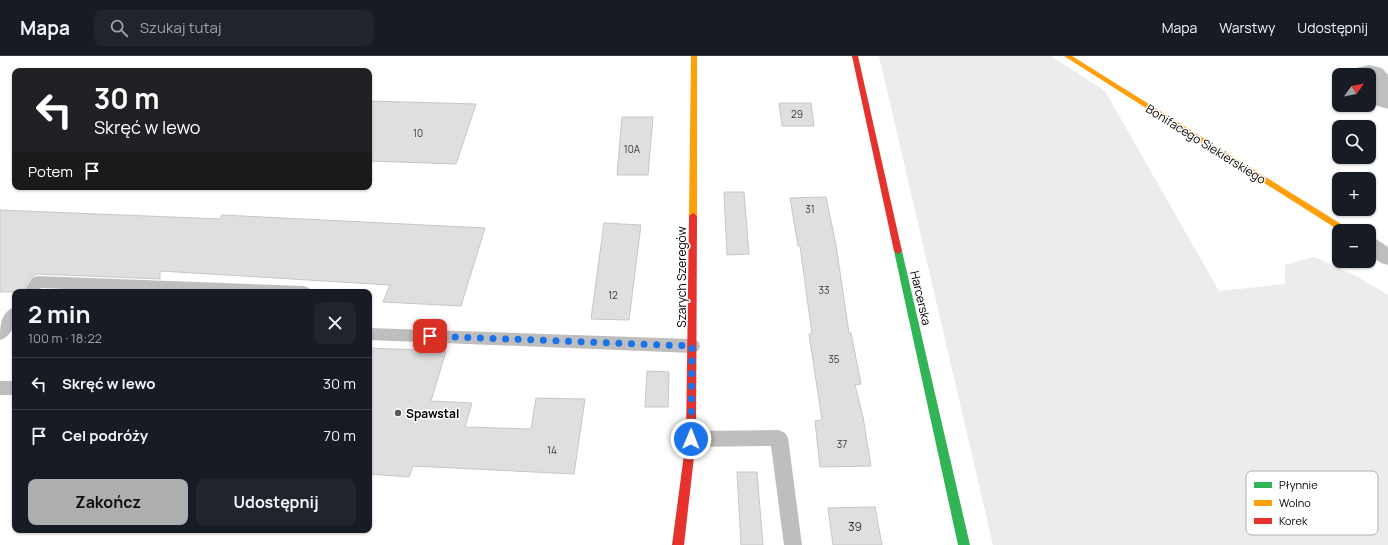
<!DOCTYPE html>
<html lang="pl">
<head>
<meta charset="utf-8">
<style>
  :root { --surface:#171b24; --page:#20242c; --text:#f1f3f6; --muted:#9ea1a6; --line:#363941; --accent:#adaeaf }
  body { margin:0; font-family:Manrope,sans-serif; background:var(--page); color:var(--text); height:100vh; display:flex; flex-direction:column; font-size:15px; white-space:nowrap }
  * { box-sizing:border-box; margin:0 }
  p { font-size:13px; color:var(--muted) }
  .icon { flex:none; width:22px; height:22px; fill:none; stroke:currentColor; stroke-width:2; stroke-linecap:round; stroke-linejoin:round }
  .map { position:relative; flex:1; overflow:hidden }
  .sheet { position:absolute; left:12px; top:233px; width:360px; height:244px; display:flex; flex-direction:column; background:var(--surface); border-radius:8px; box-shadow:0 1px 3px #0004 }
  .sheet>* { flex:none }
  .banner { position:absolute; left:12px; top:12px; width:360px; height:122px; border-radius:8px; box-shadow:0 1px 3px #0004; background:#202124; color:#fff; overflow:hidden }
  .needle { width:26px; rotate:57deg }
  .tools { position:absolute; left:1332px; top:12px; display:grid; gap:8px }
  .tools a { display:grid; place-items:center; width:44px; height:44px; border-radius:8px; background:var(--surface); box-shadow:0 1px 3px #0004; font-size:20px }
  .pin { position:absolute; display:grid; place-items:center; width:34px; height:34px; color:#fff; margin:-17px; border-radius:8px; box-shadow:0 2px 6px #0006 }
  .me { position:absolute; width:44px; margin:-22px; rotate:1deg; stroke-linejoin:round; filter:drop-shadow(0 0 3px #0008) }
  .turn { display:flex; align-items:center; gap:14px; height:84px; padding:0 16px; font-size:18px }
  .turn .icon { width:52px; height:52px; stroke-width:2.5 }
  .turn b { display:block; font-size:28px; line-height:34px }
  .then { display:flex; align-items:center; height:38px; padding:0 16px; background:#0003; gap:8px; font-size:15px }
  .round { display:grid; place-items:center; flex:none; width:42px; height:42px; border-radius:8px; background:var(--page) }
  .headline { display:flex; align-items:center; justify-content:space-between; height:68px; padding:0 16px }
  h1 { font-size:24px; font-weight:700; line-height:30px }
  .button { display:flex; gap:8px; margin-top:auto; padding:8px 16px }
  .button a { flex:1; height:46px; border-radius:8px; background:var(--accent); color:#111; font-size:16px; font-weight:700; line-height:46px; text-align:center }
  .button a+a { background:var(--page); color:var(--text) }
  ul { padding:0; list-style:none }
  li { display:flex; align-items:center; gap:12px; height:52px; padding:0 16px; border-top:1px solid var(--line) }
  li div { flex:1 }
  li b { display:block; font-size:15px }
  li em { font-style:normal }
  header { display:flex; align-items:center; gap:24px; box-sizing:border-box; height:56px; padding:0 20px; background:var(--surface); border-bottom:1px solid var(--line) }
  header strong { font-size:19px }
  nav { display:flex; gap:22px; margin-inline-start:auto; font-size:14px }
  .search { width:280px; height:36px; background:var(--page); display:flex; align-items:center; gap:10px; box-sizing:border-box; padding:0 14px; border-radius:8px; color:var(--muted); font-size:15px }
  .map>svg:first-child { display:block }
  .green { fill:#ececec }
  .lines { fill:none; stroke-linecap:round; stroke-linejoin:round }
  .river { fill:#bfbfbf; fill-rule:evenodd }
  .building { fill:#dfdfdf; stroke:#c7c7c7 }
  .lane { fill:#bebebe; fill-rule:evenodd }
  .street { fill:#bebebe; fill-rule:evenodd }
  .fast { fill:#30b455; fill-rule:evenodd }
  .slow { fill:#ff9f0a; fill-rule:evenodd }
  .jam { fill:#e5322d; fill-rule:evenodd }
  .route { stroke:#1a73e8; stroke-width:7; stroke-dasharray:0 12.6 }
  .poi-dot { fill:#595959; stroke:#fff; stroke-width:1.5 }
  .labels { text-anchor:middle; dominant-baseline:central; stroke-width:3; stroke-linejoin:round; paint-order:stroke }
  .number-label { font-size:10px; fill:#383838 }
  .street-label { font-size:12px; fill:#000; stroke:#fff }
  .poi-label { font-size:12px; font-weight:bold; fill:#000; stroke:#fff; text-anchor:start }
  .near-number-label { font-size:12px; fill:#383838 }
  .key { fill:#fff; stroke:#b2b2b2; stroke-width:1 }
  .key-label { font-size:11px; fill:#000 }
</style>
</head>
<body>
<header>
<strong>Mapa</strong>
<div class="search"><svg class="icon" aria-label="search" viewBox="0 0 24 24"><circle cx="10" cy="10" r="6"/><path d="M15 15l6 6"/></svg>Szukaj tutaj</div>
<nav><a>Mapa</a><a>Warstwy</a><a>Udostępnij</a></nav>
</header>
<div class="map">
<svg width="1388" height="489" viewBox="0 0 1388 489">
  <rect width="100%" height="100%" fill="#fff"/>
  <polygon class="green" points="879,0 1051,0 1105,35 1219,235 1285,228 1285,209 1314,201 1358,221 1388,239 1388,489 993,489"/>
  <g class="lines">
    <polygon class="river" points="1369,9 1382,12 1388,19 1388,53 1375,49 1369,42 1369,19 1352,19 1356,12"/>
  </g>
  <g class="building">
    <polygon points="369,45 476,48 456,108 369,105"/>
    <polygon points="779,47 811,47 814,70 782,70"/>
    <polygon points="622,61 653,61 648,119 617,119"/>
    <polygon points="724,136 744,136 749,198 727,199"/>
    <polygon points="826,141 836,189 849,277 851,277 861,328 855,329 863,361 871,410 820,411 815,365 822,364 809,278 812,278 800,190 798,190 790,142"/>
    <polygon points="0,154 220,163 222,159 485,172 461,250 383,246 390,229 160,215 160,223 37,218 31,221 22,236 0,236"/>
    <polygon points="604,167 641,169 629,264 591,263"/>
    <polygon points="42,234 108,236 40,236"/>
    <polygon points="369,292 446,295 431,345 472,347 465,371 531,373 536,342 585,343 574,418 413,410 409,421 369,418"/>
    <polygon points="647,315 669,316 668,351 645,351"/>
    <polygon points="737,416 757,416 763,489 741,489"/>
    <polygon points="875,451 882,489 833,489 828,452"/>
  </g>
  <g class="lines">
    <g class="lane">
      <polygon points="37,220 304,230 309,232 311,236 149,236 41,232 38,236 23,236 32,222"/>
      <path d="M15 251C15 264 15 279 0 284 0 271 0 256 15 251Z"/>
      <polygon points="369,272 692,283 698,285 700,290 698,295 692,297 369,284"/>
      <rect x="0" y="325" width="15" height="14"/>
      <polygon points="779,374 785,377 788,382 802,489 784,489 771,390 691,391 685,388 682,383 685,378 691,375"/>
    </g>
    <polygon class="street" points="1369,181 1376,183 1388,191 1388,209 1381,207 1369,199"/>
    <polygon class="fast" points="898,192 902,195 970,489 958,489 894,195"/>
    <g class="slow">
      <polygon points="691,0 697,0 697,160 693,163 689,160"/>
      <polygon points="1064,0 1072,0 1349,173 1350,175 1340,175"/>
    </g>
    <g class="jam">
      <polygon points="852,0 858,0 902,195 898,198 894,195"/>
      <polygon points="693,157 697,160 696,383 684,489 672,489 686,383 689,160"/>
    </g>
  </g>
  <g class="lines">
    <polyline class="route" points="430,280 692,290 691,383"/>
  </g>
  <circle class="poi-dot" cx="398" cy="357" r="4"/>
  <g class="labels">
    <g class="number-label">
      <text x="797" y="58">29</text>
      <text x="418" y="77">10</text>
      <text x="632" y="93">10A</text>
      <text x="810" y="153">31</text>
      <text x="824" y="234">33</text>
      <text x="613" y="239">12</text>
      <text x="834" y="303">35</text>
      <text x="842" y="388">37</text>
      <text x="552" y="394">14</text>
    </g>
    <g class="street-label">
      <text transform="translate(1206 88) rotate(32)">Bonifacego Siekierskiego</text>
      <text transform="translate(681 221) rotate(-90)">Szarych Szeregów</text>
      <text transform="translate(921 242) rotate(77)">Harcerska</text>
    </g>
    <g class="poi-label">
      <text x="406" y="357">Spawstal</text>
    </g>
    <g class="near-number-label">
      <text x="855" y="470">39</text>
    </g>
  </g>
  <rect x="1246" y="415" width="132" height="64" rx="6" class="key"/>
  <rect x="1254" y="426" width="18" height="6" fill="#30b455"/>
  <rect x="1254" y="444" width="18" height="6" fill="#ff9f0a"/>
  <rect x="1254" y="462" width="18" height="6" fill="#e5322d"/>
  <g class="key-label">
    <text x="1279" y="433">Płynnie</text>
    <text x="1279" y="451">Wolno</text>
    <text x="1279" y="469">Korek</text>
  </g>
</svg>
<div class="tools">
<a><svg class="needle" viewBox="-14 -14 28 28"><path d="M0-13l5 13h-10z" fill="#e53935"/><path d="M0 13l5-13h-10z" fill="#9ea1a6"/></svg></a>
<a><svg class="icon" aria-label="search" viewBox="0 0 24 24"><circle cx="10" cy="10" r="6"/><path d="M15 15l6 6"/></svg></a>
<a>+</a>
<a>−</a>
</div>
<div class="pin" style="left:430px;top:280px;background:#d93025"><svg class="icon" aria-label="arrive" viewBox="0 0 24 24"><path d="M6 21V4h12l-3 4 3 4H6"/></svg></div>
<svg class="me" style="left:691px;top:383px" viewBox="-20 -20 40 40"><circle r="17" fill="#1a73e8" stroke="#fff" stroke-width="3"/><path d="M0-11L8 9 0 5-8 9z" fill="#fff"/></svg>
<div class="banner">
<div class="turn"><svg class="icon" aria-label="left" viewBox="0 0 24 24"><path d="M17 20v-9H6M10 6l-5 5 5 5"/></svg><div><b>30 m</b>Skręć w lewo</div></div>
<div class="then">Potem<svg class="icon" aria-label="arrive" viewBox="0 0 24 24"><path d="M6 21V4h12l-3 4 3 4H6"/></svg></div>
</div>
<section class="sheet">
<div class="headline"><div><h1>2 min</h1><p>100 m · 18:22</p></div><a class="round"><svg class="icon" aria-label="close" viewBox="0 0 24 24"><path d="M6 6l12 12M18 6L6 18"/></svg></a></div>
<ul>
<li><svg class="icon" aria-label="left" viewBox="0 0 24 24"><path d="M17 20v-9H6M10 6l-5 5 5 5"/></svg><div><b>Skręć w lewo</b></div><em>30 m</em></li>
<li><svg class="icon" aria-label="arrive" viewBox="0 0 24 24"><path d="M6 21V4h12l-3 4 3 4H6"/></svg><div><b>Cel podróży</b></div><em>70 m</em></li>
</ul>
<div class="button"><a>Zakończ</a><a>Udostępnij</a></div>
</section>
</div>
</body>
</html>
